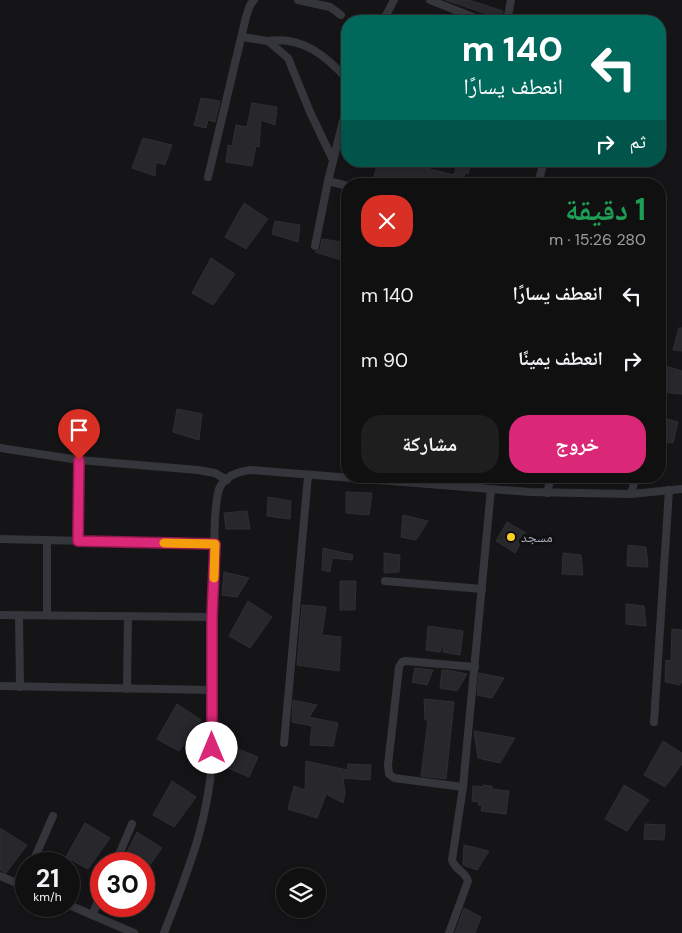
<!DOCTYPE html>
<html lang="ar">
<head>
<meta charset="utf-8">
<style>
  :root { --surface:#101011; --page:#1e1e1f; --text:#f1f3f6; --muted:#9c9d9f; --line:#303031; --accent:#db2777 }
  body { margin:0; font-family:"DM Sans","Noto Naskh Arabic",sans-serif; background:var(--page); color:var(--text); direction:rtl; height:100vh; display:flex; flex-direction:column; font-size:19px; white-space:nowrap }
  * { box-sizing:border-box; margin:0 }
  p { font-size:16px; color:var(--muted) }
  .icon { flex:none; width:28px; height:28px; fill:none; stroke:currentColor; stroke-width:2; stroke-linecap:round; stroke-linejoin:round }
  .map { position:relative; flex:1; overflow:hidden; direction:ltr }
  .side { position:absolute; left:341px; top:178px; width:325px; height:305px; display:flex; flex-direction:column; background:var(--surface); border-radius:20px; box-shadow:0 2px 8px #0003,0 0 0 1px var(--line); direction:rtl }
  .side>* { flex:none }
  .guide { position:absolute; left:341px; top:15px; width:325px; height:152px; border-radius:20px; box-shadow:0 2px 8px #0003,0 0 0 1px var(--line); direction:rtl; background:#00695c; color:#fff; overflow:hidden }
  .tools { position:absolute; left:276px; top:868px; display:grid; gap:10px }
  .tools a { display:grid; place-items:center; width:50px; height:50px; border-radius:50%; background:var(--surface); box-shadow:0 2px 8px #0003,0 0 0 1px var(--line); font-size:25px }
  .speed { position:absolute; left:15px; top:852px; display:flex; gap:10px; font-size:25px; font-weight:700; text-align:center }
  .speed>* { display:grid; place-content:center; width:65px; height:65px; border-radius:50%; background:var(--surface); box-shadow:0 2px 8px #0003,0 0 0 1px var(--line); line-height:1 }
  .speed small { font-size:12px; font-weight:400 }
  .speed .limit { border:8px solid #d22; background:#fff; color:#111 }
  .pin { position:absolute; display:grid; place-items:center; width:42px; height:42px; color:#fff; margin:-51px -21px; border-radius:50% 50% 50% 0; rotate:-45deg; box-shadow:0 0 5px #0007 }
  .pin .icon { rotate:45deg }
  .me { position:absolute; width:55px; margin:-28px; rotate:0deg; stroke-linejoin:round; filter:drop-shadow(0 0 4px #0008) }
  .turn { display:flex; align-items:center; gap:18px; height:105px; padding:0 20px; font-size:22px }
  .turn .icon { width:65px; height:65px; stroke-width:2.5 }
  .turn b { display:block; font-size:35px; line-height:42px }
  .then { display:flex; align-items:center; height:48px; padding:0 20px; background:#0003; gap:10px; font-size:19px }
  .round { display:grid; place-items:center; flex:none; width:52px; height:52px; border-radius:20px; background:var(--page) }
  .summary { display:flex; align-items:center; justify-content:space-between; height:85px; padding:0 20px }
  h1 { font-size:30px; font-weight:700; line-height:38px; color:#1e9e55 }
  .cta { display:flex; gap:10px; margin-top:auto; padding:10px 20px }
  .cta a { flex:1; height:58px; border-radius:20px; background:var(--accent); color:#fff; font-size:20px; font-weight:700; line-height:58px; text-align:center }
  .cta a+a { background:var(--page); color:var(--text) }
  ul { padding:0; list-style:none }
  li { display:flex; align-items:center; gap:15px; height:65px; padding:0 20px }
  li div { flex:1 }
  li b { display:block; font-size:19px }
  li em { font-style:normal }
  .map>svg:first-child { display:block }
  .building { fill:#28272b; stroke:#2f2e33 }
  .lines { fill:none; stroke-linecap:round; stroke-linejoin:round }
  .street { stroke:#35363c; stroke-width:8 }
  .route-casing { stroke:#8e194d; stroke-width:12 }
  .route { stroke:#db2777; stroke-width:9 }
  .slow { stroke:#f59e0b; stroke-width:9 }
  .poi-dot { fill:#ffcd24; stroke:#101012; stroke-width:2 }
  .labels { text-anchor:middle; dominant-baseline:central; stroke-width:5; stroke-linejoin:round; paint-order:stroke }
  .poi-label { font-size:14px; fill:#a5a9b8; stroke:#101012; text-anchor:start }
</style>
</head>
<body>
<div class="map">
<svg width="682" height="933" viewBox="0 0 682 933">
  <rect width="100%" height="100%" fill="#151517"/>
  <g class="building">
    <polygon points="445,0 469,0 503,11 502,19"/>
    <polygon points="201,98 220,101 215,122 208,120 206,128 194,125"/>
    <polygon points="252,103 277,107 275,125 261,120 259,147 256,146 252,166 226,162 228,145 232,146 236,125 247,127"/>
    <polygon points="143,138 172,145 165,165 156,162 155,176 132,168"/>
    <polygon points="378,161 405,167 406,163 454,175 458,161 472,161 468,174 465,173 462,184 372,184"/>
    <polygon points="244,203 268,219 246,249 225,237"/>
    <polygon points="275,221 300,225 298,242 272,234"/>
    <polygon points="322,239 343,242 341,260 315,252 320,249"/>
    <polygon points="211,258 235,274 213,305 192,293"/>
    <polygon points="679,328 682,328 682,351 673,350"/>
    <polygon points="666,366 682,371 682,394 660,392"/>
    <polygon points="177,409 202,414 199,440 173,432"/>
    <polygon points="660,417 678,422 673,443 660,442"/>
    <polygon points="346,492 372,493 369,515 346,513"/>
    <polygon points="268,497 291,501 290,519 267,516"/>
    <polygon points="247,511 250,529 226,529 224,513"/>
    <polygon points="403,515 428,521 416,540 401,537"/>
    <polygon points="507,522 526,533 515,553 496,541"/>
    <polygon points="628,545 646,547 648,567 627,566"/>
    <polygon points="323,548 353,555 352,560 332,558 330,572 322,570"/>
    <polygon points="384,553 400,555 399,572 384,573"/>
    <polygon points="563,553 581,555 583,575 562,574"/>
    <polygon points="224,572 249,578 237,597 222,595"/>
    <polygon points="340,581 356,581 355,610 340,610"/>
    <polygon points="248,601 272,617 250,648 229,636"/>
    <polygon points="626,604 644,606 646,626 626,624"/>
    <polygon points="302,605 326,607 322,635 341,637 339,671 297,665"/>
    <polygon points="428,626 463,631 460,655 443,652 443,642 440,652 426,650"/>
    <polygon points="672,629 682,630 682,681 680,685 665,682 666,660 671,661"/>
    <polygon points="415,668 433,670 427,685 412,682"/>
    <polygon points="442,670 453,671 467,674 457,691 440,688"/>
    <polygon points="479,673 504,678 492,698 477,695"/>
    <polygon points="424,699 454,702 446,779 421,776 428,720 425,720"/>
    <polygon points="293,700 317,705 309,717 338,723 333,746 310,745 312,726 292,722"/>
    <polygon points="177,704 201,720 179,751 157,739"/>
    <polygon points="474,731 515,738 500,763 478,758"/>
    <polygon points="663,741 682,753 682,764 665,787 644,775"/>
    <polygon points="236,748 258,757 249,777 228,768"/>
    <polygon points="306,761 347,770 348,764 371,765 370,780 343,778 345,793 343,803 326,794 317,818 288,809 294,786 305,790"/>
    <polygon points="172,781 196,797 174,827 153,815"/>
    <polygon points="483,785 492,786 492,789 509,791 506,814 481,811 482,805 478,805 479,802 472,801 473,786 483,787"/>
    <polygon points="624,785 649,800 627,831 605,819"/>
    <polygon points="85,823 110,838 88,869 66,857"/>
    <polygon points="645,824 665,825 664,840 644,839"/>
    <polygon points="0,828 27,845 6,873 0,870"/>
    <polygon points="137,832 162,848 144,873 144,864 121,864"/>
    <polygon points="464,845 489,851 477,870 463,865"/>
    <polygon points="464,908 481,917 475,933 455,933"/>
  </g>
  <g class="lines">
    <g class="street">
      <polyline points="298,0 330,7 341,15"/>
      <polyline points="430,0 483,21"/>
      <polyline points="383,21 394,0"/>
      <polyline points="507,21 511,0"/>
      <polyline points="242,37 268,41 288,58 310,112 333,160"/>
      <path d="M268 41C303 36 326 56 348 80"/>
      <polyline points="208,177 246,17 250,5 254,0"/>
      <polyline points="328,181 348,186"/>
      <polyline points="538,184 544,161"/>
      <polyline points="315,246 328,181 348,101"/>
      <polyline points="0,448 79,460 198,470 215,473 227,480"/>
      <polyline points="479,488 480,476"/>
      <polyline points="547,493 551,476"/>
      <polyline points="631,494 636,476"/>
      <polyline points="0,539 215,544"/>
      <polyline points="78,541 79,460"/>
      <polyline points="385,581 482,589"/>
      <polyline points="0,615 212,617"/>
      <polyline points="19,615 20,687"/>
      <polyline points="47,615 47,540"/>
      <polyline points="0,686 213,690"/>
      <polyline points="127,689 128,616"/>
      <polyline points="654,722 669,490"/>
      <polyline points="284,743 308,476"/>
      <polyline points="463,787 394,778 389,774 388,765 399,667 402,662 406,661 475,667"/>
      <polyline points="32,864 53,816"/>
      <polyline points="115,864 132,824"/>
      <polyline points="0,876 26,887"/>
      <polyline points="69,905 134,933"/>
      <polyline points="92,915 101,895"/>
      <path d="M164 933C189 868 210 818 213 747 215 686 212 626 214 565 215 542 213 516 218 493 221 478 236 472 250 470L530 492 631 494 682 489"/>
      <path d="M449 933 468 881C465 871 455 870 452 860L463 787 491 489"/>
    </g>
  </g>
  <g class="lines">
    <g class="route-casing">
      <polyline id="route" points="79,460 78,541 215,544 212,617 212,748"/>
    </g>
    <use href="#route" class="route"/>
    <polyline class="slow" points="164,543 215,544 214,578"/>
  </g>
  <circle class="poi-dot" cx="511" cy="537" r="5"/>
  <g class="labels">
    <g class="poi-label">
      <text x="521" y="537">مسجد</text>
    </g>
  </g>
</svg>
<div class="tools">
<a><svg class="icon" aria-label="layers" viewBox="0 0 24 24"><path d="M12 4l9 5-9 5-9-5zM3 14l9 5 9-5"/></svg></a>
</div>
<div class="speed"><div>21<small>km/h</small></div><div class="limit">30</div></div>
<div class="pin" style="left:79px;top:460px;background:#d93025"><svg class="icon" aria-label="arrive" viewBox="0 0 24 24"><path d="M6 21V4h12l-3 4 3 4H6"/></svg></div>
<svg class="me" style="left:212px;top:748px" viewBox="-20 -20 40 40"><circle r="19" fill="#fff"/><path d="M0-13L10 11 0 6-10 11z" fill="#db2777"/></svg>
<div class="guide">
<div class="turn"><svg class="icon" aria-label="left" viewBox="0 0 24 24"><path d="M17 20v-9H6M10 6l-5 5 5 5"/></svg><div><b>140 m</b>انعطف يسارًا</div></div>
<div class="then">ثم<svg class="icon" aria-label="right" viewBox="0 0 24 24"><path d="M7 20v-9h11M14 6l5 5-5 5"/></svg></div>
</div>
<section class="side">
<div class="summary"><div><h1>1 دقيقة</h1><p>280 m · 15:26</p></div><a class="round" style="background:#d93025;color:#fff"><svg class="icon" aria-label="close" viewBox="0 0 24 24"><path d="M6 6l12 12M18 6L6 18"/></svg></a></div>
<ul>
<li><svg class="icon" aria-label="left" viewBox="0 0 24 24"><path d="M17 20v-9H6M10 6l-5 5 5 5"/></svg><div><b>انعطف يسارًا</b></div><em>140 m</em></li>
<li><svg class="icon" aria-label="right" viewBox="0 0 24 24"><path d="M7 20v-9h11M14 6l5 5-5 5"/></svg><div><b>انعطف يمينًا</b></div><em>90 m</em></li>
</ul>
<div class="cta"><a>خروج</a><a>مشاركة</a></div>
</section>
</div>
</body>
</html>
